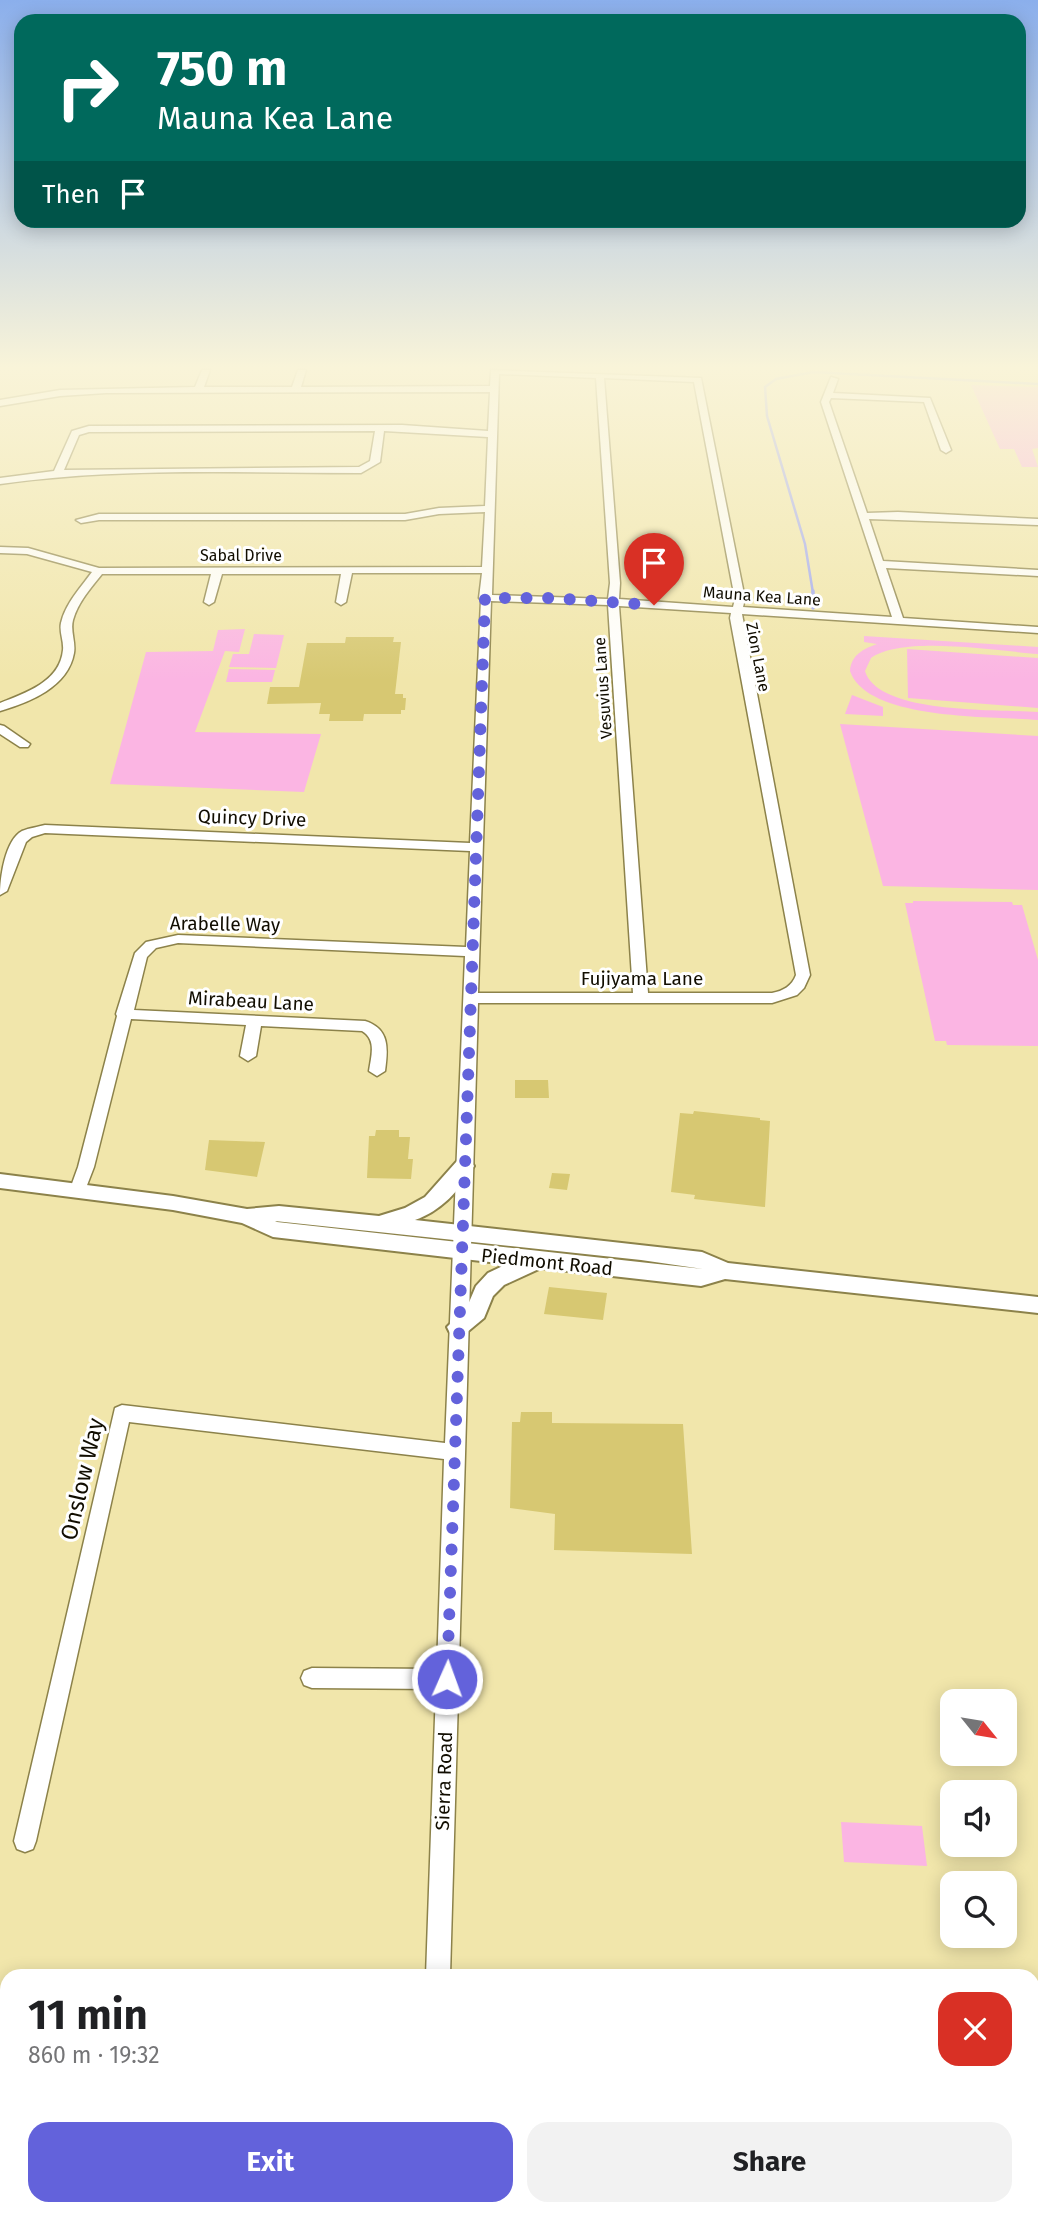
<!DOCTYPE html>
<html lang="en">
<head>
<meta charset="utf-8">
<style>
  :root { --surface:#fff; --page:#f2f2f2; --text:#202124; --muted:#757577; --accent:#6362db }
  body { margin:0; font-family:"Fira Sans",sans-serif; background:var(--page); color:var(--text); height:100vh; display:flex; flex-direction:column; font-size:26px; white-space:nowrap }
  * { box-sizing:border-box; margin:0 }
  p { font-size:23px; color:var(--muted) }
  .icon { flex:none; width:38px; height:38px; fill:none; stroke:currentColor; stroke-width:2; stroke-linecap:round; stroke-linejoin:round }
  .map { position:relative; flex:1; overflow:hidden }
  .panel { position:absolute; left:0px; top:1969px; width:1040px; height:247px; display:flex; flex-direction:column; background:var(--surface); border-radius:21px 21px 0 0; box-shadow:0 4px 18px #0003 }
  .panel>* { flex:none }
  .hud { position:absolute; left:14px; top:14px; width:1012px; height:214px; border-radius:21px; box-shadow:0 4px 18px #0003; background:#00695c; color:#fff; overflow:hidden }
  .needle { width:46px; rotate:120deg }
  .tools { position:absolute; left:940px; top:1689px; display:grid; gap:14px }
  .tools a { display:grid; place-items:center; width:77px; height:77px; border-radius:14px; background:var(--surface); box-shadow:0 4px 18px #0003; font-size:35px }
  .pin { position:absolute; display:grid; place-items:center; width:60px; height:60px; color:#fff; margin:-72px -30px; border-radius:50% 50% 50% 0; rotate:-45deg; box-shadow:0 0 7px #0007 }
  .pin .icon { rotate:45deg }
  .me { position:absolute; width:77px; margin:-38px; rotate:2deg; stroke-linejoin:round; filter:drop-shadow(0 0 5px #0008) }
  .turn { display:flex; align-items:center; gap:24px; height:147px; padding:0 28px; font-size:32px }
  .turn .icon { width:91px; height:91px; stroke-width:2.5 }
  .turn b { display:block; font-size:49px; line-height:60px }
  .then { display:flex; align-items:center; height:66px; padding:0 28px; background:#0003; gap:14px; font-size:26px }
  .round { display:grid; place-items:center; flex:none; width:74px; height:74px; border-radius:21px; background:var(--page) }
  .summary { display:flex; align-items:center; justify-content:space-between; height:119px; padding:0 28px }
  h1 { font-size:42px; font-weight:700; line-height:52px }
  .cta { display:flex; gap:14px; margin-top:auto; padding:14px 28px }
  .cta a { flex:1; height:80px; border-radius:21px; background:var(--accent); color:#fff; font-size:28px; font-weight:700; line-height:80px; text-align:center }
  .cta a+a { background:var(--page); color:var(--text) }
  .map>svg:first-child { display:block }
  .green { fill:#fbb5e3 }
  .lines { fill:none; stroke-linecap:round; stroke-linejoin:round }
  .stream-far1 { stroke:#a1a8f3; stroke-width:2.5 }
  .stream { stroke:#a1a8f3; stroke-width:3.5 }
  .building { fill:#d7c872 }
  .minor-casing { stroke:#8c824a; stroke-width:3 }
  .major-casing { stroke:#8c824a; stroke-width:4 }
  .minor { fill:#fff; fill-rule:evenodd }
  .major { fill:#fff; fill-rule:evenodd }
  .route { stroke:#6362db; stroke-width:12; stroke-dasharray:0 21.6 }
  .labels { text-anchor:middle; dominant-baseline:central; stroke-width:6; stroke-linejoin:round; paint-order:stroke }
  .far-street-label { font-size:16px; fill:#110d00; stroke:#fff }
  .street-label { font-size:19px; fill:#110d00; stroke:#fff }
  .near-street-label { font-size:23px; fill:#110d00; stroke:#fff }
</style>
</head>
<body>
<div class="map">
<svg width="1038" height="2214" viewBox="0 0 1038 2214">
  <rect width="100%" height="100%" fill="#f1e6ab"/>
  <g class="green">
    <polygon points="971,385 1038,387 1038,448 1032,449 1038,467 1022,467 1014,449 1000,449"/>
    <polygon points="245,629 239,652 225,651 195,732 321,734 304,792 110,784 146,652 213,651 218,630"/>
    <polygon points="254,634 284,635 276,668 229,667 233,654 249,654"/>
    <path d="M864 636 1038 647V654C997 651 903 635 871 658L865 671C878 715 999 709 1038 712V720C993 716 867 721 850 671 851 655 863 649 877 644L864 642Z"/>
    <polygon points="907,649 1038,658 1038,708 908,698"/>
    <polygon points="229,669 275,670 272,682 226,682"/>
    <polygon points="852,695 883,707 883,716 845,714"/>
    <polygon points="840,724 1038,736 1038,890 883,886"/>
    <polygon points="913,901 1012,902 1013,905 1022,905 1038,960 1038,1046 947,1045 946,1041 935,1041 905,903 913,903"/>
    <polygon points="841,1822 922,1826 927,1866 844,1862"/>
  </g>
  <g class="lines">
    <polyline class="stream-far1" points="813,593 805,544 767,416 765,387 776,379 813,372 1038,384"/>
    <polyline class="stream" points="813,591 813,608"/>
  </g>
  <g class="building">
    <polygon points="346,637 394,637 393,642 401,642 395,694 403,694 403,698 406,698 405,710 401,710 401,714 364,714 363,721 329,721 330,714 319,714 321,703 267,704 270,687 299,687 307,643 345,643"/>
    <polygon points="515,1080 548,1080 549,1098 515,1098"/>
    <polygon points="694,1111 760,1118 760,1120 770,1121 765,1207 694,1199 695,1195 671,1192 680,1113 693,1114"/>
    <polygon points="376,1130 399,1130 399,1137 410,1137 408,1159 413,1159 411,1179 367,1178 369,1136 375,1136"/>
    <polygon points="209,1140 265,1142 257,1177 205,1170"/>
    <polygon points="552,1173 570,1174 567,1190 549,1188"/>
    <polygon points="549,1287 607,1293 603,1320 544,1314"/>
    <polygon points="521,1412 552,1412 552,1423 683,1424 692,1554 554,1550 555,1514 510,1508 512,1422 520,1422"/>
  </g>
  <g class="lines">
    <g class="minor-casing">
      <g id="minor">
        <path d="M202 370H210L204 387H292L298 370H306L301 387 490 386 491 370 701 378 745 599 743 607 892 617 821 402 831 377 838 379 833 393 930 398 951 450 946 453 941 450 924 402 831 398 829 402 867 513 898 512 1038 519V525L869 519 883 561 1038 570V576L886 568 903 618 1038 627V633L742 614 810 975 804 988 797 995 772 1003H478L450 1976H426L436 1689 312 1688 304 1685 301 1678 304 1671 312 1668 437 1669 444 1459 129 1422 36 1841 33 1849 25 1852 17 1849 14 1841 115 1408 122 1405 445 1443 465 956 178 943 156 948 147 957 134 1010 365 1021C390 1029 388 1049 385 1071L377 1076 369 1071C371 1056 377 1040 362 1031L261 1026 256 1056 248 1061 240 1056 246 1025 131 1019 94 1167 84 1193H72L70 1189 78 1167 117 1016 116 1014 135 953 146 942 178 935 466 947 470 851 45 833 32 837 26 842 7 891 0 895C0 878 5 840 22 831 29 828 38 827 45 825L470 843 481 600 479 598 482 573H352L346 602 341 605 336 602 341 574H222L214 602 209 605 204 602 211 574H102C91 588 78 602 73 620 70 631 76 642 74 653 68 687 30 702 0 711V703C25 693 60 682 63 650 64 641 59 632 61 623 65 604 81 587 92 572L27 554 0 553V547L28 548 99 568 482 567 485 512 439 514 405 520H99L81 523 76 520 99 514H405L439 508 485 506 488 437 384 431 380 462 361 473C241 473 119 467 0 484V478L54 471 72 431 89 426 402 425 488 431 490 392 106 393 60 396 0 406V400L60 390 195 387ZM499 374 596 378 610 583 608 599 492 595ZM604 378 694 382 735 599 733 607 619 599 620 583ZM375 431 370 461 359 467 64 470 79 435 89 432ZM491 601 608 605 633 993H478ZM619 606 731 613 730 618 796 975C792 986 783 991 772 993H648Z"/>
        <polygon points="0,725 4,726 30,744 28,747 20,747 0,734"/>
        <rect x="416" y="2208" width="26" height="6"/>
      </g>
    </g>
    <g class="major-casing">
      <path id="major" d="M464 1159 471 1161 474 1166C460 1190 441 1211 415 1220L702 1252 728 1263 1038 1297V1313L725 1279 701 1286 541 1268 504 1285 493 1296 484 1318 466 1333 458 1335 450 1333 447 1327 467 1307 476 1286 488 1273 507 1264 273 1237 242 1223 173 1210 0 1188V1174L173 1196 247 1209 279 1206 379 1216 405 1208 425 1197 457 1161ZM275 1221 641 1260 703 1269 277 1222Z"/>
    </g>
    <use href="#minor" class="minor"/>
    <use href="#major" class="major"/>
  </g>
  <linearGradient id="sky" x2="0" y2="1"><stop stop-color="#8bafec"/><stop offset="0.54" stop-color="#f9f4d9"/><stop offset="1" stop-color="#f9f4d9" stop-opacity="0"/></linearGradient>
  <rect width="1038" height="680" fill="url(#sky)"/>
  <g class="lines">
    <polyline class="route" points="447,1679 485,598 551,598 654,605"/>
  </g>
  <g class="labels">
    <g class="far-street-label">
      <text x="241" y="555">Sabal Drive</text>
      <text transform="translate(762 596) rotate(4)">Mauna Kea Lane</text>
      <text transform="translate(758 657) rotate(79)">Zion Lane</text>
      <text transform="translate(603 688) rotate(-94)">Vesuvius Lane</text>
    </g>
    <g class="street-label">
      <text transform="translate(252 818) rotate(2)">Quincy Drive</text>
      <text transform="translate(225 924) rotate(1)">Arabelle Way</text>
      <text x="642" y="978">Fujiyama Lane</text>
      <text transform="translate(251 1001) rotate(3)">Mirabeau Lane</text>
      <text transform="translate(547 1262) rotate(6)">Piedmont Road</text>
      <text transform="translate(444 1781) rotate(-88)">Sierra Road</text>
    </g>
    <g class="near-street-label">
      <text transform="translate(82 1479) rotate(-77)">Onslow Way</text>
    </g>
  </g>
</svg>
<div class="tools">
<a><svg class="needle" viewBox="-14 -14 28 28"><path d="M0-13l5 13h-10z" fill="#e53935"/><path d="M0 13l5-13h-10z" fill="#757577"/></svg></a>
<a><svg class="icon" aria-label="sound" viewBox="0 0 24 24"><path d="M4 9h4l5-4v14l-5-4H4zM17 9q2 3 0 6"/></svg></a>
<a><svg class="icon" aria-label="search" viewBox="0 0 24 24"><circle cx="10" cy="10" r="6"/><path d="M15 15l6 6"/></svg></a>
</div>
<div class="pin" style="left:654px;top:605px;background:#d93025"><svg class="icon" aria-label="arrive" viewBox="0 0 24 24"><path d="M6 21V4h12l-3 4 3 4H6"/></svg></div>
<svg class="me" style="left:447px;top:1679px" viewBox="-20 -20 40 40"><circle r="17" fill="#6362db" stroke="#fff" stroke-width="3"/><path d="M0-11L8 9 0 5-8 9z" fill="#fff"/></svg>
<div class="hud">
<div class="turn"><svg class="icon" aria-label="right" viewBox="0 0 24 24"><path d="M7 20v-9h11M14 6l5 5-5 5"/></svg><div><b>750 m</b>Mauna Kea Lane</div></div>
<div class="then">Then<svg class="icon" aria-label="arrive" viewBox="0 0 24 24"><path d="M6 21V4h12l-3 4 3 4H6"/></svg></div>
</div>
<section class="panel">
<div class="summary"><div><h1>11 min</h1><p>860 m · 19:32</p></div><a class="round" style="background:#d93025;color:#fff"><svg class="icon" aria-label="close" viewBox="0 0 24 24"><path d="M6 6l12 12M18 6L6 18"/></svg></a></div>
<div class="cta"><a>Exit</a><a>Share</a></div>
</section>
</div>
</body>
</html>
